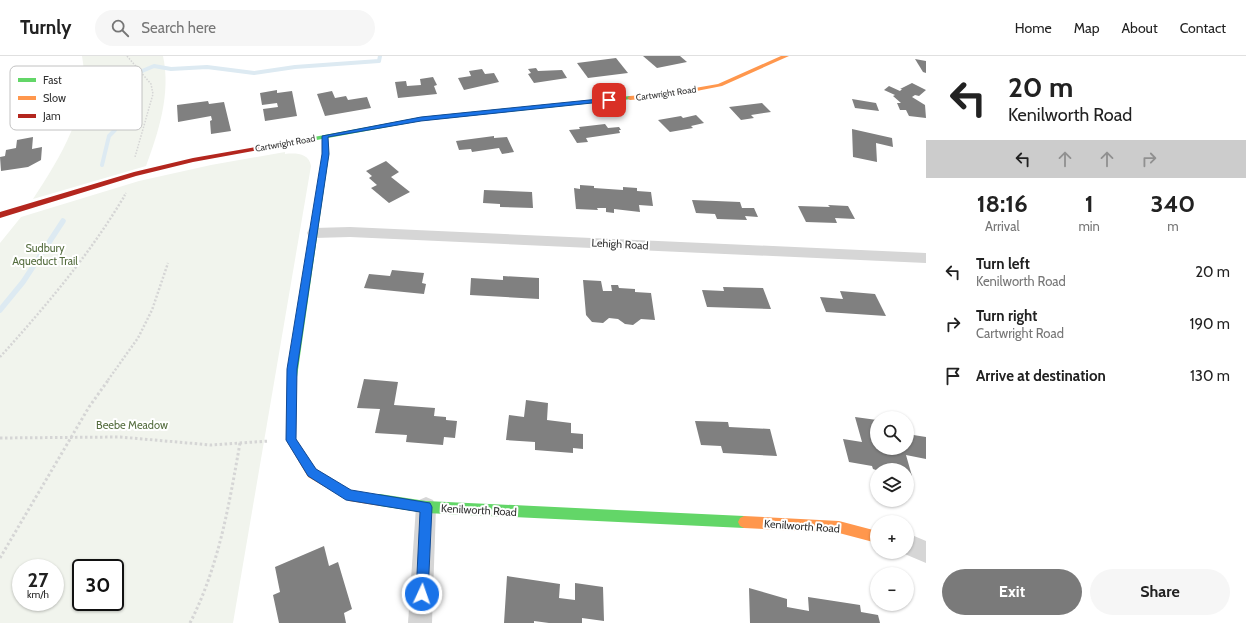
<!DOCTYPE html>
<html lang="en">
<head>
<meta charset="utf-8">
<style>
  :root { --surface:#fff; --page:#f6f6f6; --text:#222; --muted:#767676; --line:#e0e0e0; --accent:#7a7a7a }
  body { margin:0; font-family:Cabin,sans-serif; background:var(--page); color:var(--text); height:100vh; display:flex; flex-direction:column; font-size:15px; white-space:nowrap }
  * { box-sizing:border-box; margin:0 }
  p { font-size:13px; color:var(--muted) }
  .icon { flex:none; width:22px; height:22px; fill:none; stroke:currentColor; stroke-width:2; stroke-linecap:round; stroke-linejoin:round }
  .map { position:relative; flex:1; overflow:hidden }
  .details { display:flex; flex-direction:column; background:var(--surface); width:320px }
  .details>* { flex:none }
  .top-card { background:#fff; color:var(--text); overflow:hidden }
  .controls { position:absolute; left:870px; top:355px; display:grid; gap:8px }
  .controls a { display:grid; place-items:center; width:44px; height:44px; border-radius:50%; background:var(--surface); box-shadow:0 1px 3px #0004; font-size:20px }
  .speed { position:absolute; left:12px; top:503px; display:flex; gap:8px; font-size:20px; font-weight:700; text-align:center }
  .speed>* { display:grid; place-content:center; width:52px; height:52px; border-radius:50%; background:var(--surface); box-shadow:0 1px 3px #0004; line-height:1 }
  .speed small { font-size:10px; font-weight:400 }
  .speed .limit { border:2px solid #111; border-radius:6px; background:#fff; color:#111 }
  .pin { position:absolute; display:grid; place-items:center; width:34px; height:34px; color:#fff; margin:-17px; border-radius:8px; box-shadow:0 2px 6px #0006 }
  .me { position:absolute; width:44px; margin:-22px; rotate:3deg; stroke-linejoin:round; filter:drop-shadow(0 0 3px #0008) }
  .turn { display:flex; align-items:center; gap:14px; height:84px; padding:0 16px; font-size:18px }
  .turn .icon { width:52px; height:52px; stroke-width:2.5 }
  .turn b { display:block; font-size:28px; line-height:34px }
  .lanes { display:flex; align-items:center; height:38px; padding:0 16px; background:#0003; justify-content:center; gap:20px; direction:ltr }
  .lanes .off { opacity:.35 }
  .eta { display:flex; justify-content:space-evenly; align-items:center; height:68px; text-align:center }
  .eta b { font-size:24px; font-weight:800; line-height:28px }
  .primary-button { display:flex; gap:8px; margin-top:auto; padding:8px 16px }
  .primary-button a { flex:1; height:46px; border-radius:24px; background:var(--accent); color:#fff; font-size:16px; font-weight:800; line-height:46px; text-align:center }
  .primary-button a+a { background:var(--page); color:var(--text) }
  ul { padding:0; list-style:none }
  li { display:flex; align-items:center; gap:12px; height:52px; padding:0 16px }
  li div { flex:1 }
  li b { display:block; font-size:15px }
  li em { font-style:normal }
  header { display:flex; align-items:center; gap:24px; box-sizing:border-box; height:56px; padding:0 20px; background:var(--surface); border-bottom:1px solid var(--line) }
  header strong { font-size:19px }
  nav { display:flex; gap:22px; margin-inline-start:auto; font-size:14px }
  .search { width:280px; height:36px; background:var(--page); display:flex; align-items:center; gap:10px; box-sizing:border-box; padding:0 14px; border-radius:22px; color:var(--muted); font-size:15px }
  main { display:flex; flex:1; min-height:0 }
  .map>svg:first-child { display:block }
  .green { fill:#f1f4ed; fill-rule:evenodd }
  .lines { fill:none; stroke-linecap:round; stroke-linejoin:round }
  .stream-far1 { stroke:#ddeaf2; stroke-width:4 }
  .stream { stroke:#ddeaf2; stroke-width:5.5 }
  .building { fill:#808080 }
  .path-far2 { stroke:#d5d5d5; stroke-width:1.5; stroke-dasharray:1.5 1.5; stroke-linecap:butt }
  .path-far1 { stroke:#d5d5d5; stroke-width:2.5; stroke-dasharray:2 2; stroke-linecap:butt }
  .path { stroke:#d5d5d5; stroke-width:3; stroke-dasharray:2.5 2.5; stroke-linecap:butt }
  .street { fill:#d6d6d6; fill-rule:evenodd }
  .fast { fill:#63d668; fill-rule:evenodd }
  .slow { fill:#ff974d; fill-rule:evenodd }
  .jam { fill:#b3261e; fill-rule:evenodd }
  .route { fill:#1a73e8; stroke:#114b97 }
  .labels { text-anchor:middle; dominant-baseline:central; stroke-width:4; stroke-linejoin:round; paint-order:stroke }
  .far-street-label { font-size:9px; fill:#323232; stroke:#fff }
  .street-label { font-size:11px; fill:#323232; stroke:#fff }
  .park-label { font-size:11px; fill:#556d3f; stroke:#fff }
  .key { fill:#fff; stroke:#c2c2c2; stroke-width:1 }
  .key-label { font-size:11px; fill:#323232 }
</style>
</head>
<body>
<header>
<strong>Turnly</strong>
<div class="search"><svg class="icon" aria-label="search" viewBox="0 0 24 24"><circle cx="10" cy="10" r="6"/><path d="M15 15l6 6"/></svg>Search here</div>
<nav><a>Home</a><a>Map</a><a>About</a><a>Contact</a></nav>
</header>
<main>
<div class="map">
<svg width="926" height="567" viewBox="0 0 926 567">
  <rect width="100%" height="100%" fill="#fff"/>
  <g class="green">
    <path d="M82 0H163C171 37 159 75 146 110L33 143C60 102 92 51 82 0Z"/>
    <path d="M285 96V98C296 97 309 97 311 110L233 567H0V187L21 161 139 125 211 109ZM21 512H55V546H21ZM81 512H115V546H81Z"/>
  </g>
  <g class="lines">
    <polyline class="stream-far1" points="102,109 109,80 115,74 120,45 128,21 154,10 171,13 207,11 254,17 295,11 379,5 380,0"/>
    <polyline class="stream" points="0,254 23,226 63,165"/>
  </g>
  <g class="building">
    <polygon points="643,0 680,0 687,6 657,12"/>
    <polygon points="616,2 628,17 588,22 577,7"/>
    <polygon points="915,3 926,5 926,17 923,16"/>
    <polygon points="536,12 538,15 562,14 567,22 534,27 528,18 531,17 528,13"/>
    <polygon points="482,13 485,18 494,17 499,26 464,34 458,22 471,20 469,15"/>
    <polygon points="433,21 437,29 434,30 437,38 398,42 395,26 406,25 407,30 421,29 420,23"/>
    <polygon points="912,27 926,34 919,40 915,39 912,41 925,49 926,62 909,60 906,54 900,54 897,47 901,47 893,40 895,39 884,34 889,30 900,35 902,33 900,33"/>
    <polygon points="277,34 277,37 292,35 297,60 265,65 263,53 278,51 277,47 262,49 260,37"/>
    <polygon points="332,35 335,42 346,40 348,44 367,41 371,52 325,60 317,38"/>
    <polygon points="852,43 876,47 879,55 855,52"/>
    <polygon points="208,45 209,48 224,46 231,75 211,78 210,65 212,64 211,60 178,66 177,49"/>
    <polygon points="762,47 771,56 751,59 754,62 741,64 729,51"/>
    <polygon points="696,59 704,67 691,70 693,72 670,76 658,64 681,60 683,62"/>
    <polygon points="605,68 608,72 619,71 621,74 619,74 620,77 586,82 588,86 577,87 569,74 580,73 579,71"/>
    <polygon points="852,73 892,82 893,91 876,87 877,106 853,101"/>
    <polygon points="494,80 494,82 507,81 514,96 502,98 499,92 472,96 471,93 459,94 456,85"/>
    <polygon points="33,81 32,93 42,91 41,104 28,111 1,115 0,101 5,100 6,94 16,92 17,84"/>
    <polygon points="386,105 399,116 391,121 410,136 389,147 371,132 377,129 369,122 372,120 366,115"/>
    <polygon points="580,129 594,130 594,132 623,134 623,131 637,132 637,135 651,136 653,150 639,149 640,156 614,153 614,157 606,156 606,152 597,152 598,154 576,153 574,132 580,133"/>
    <polygon points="484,134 532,136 533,152 500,151 500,148 483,147"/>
    <polygon points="692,144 740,146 742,152 754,152 758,161 745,160 747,164 717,163 715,158 696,157"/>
    <polygon points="828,149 848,150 855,163 835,162 837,167 806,166 798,150 830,151"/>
    <polygon points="392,214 424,217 422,227 426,228 424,238 364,232 369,218 390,220"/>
    <polygon points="503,220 539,222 539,243 470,239 471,222 503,224"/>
    <polygon points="583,224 601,225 603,235 612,235 611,229 618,229 619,232 635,233 635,236 651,237 655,264 641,263 633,269 625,268 618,263 609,262 603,267 592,266 586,259"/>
    <polygon points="723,231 763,232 771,253 707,251 702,234 724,235"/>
    <polygon points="840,235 875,238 886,260 826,256 820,241 843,243"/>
    <polygon points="364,323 398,326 394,349 435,352 434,360 446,361 446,364 457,365 455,382 444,381 443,389 406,386 407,379 375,377 380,353 357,352"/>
    <polygon points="526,344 548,347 547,364 571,367 571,377 583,378 583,393 573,392 573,397 535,394 535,386 506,384 509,359 524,361"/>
    <polygon points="855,361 877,364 877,392 907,392 907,378 926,381 926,403 906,399 912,420 907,419 907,414 876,414 873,413 872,410 849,406 843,383 862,386"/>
    <polygon points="695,365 728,366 729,371 770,373 777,400 723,397 721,390 701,389"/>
    <polygon points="324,490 329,510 338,506 352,553 344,557 346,567 279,567 273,539 280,536 275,511"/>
    <polygon points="507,520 560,528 559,542 575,544 575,527 603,531 604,565 582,562 582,567 549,567 534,565 534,567 504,567"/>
    <polygon points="749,532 787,543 787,551 809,555 808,541 860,549 861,556 878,559 880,567 750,567"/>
  </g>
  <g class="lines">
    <g class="path-far2">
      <polyline points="127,0 151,28 153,38 135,101"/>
      <polyline points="124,140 126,137"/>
    </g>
    <g class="path-far1">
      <path d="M0 301C46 250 90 198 125 139"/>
      <polyline points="108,324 138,282 152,254 168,207"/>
    </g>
    <g class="path">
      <polyline points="0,382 120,381 211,389 269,385"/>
      <polyline points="0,502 89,351 109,323"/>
      <path d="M190 567C219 510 229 449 240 387"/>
    </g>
    <g class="street">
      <polygon points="350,171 926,197 926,207 350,181 314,182 309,181 307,177 309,173 314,172"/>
      <polygon points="426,441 433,444 436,451 432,567 408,567 416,451 419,444"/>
      <polygon points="907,477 926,485 926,507 900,496 907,496"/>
    </g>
    <g class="fast">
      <polygon points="630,40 633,42 632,43 421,65 328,82 329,98 297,321 295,324 292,325 289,324 287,321 323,98 322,83 262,94 259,92 260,91 421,61"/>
      <polygon points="380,438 426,445 744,460 748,462 750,466 748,470 744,472 426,457 380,450 376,448 374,444 376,440"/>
    </g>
    <g class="slow">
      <polygon points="781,0 789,0 722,30 666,41 630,44 627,42 630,40 666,37 718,28"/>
      <polygon points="292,317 295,318 297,321 296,383 316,413 351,435 384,440 386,444 384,448 380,450 349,445 308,421 286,384 287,321 289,318"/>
      <polygon points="744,460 839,465 877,475 877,487 839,477 744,472 740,470 738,466 740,462"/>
    </g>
    <polygon class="jam" points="262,90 265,92 264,93 193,106 136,120 0,162 0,156 134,116 193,102"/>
  </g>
  <polygon class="route" points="609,42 611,43 611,45 421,65 328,81 329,98 297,313 296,383 316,413 351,434 430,447 432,451 428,538 426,542 422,544 418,542 416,538 420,456 346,444 308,420 286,384 287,313 322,98 322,80 421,61"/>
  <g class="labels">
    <g class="far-street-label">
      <text transform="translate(666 37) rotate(-8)">Cartwright Road</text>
      <text transform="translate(285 87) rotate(-10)">Cartwright Road</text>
    </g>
    <g class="street-label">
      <text transform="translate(620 188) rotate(3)">Lehigh Road</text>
      <text transform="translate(479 454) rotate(3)">Kenilworth Road</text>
      <text transform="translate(802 470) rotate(4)">Kenilworth Road</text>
    </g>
    <g class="park-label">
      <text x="45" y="192">Sudbury<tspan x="45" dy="13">Aqueduct Trail</tspan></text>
      <text x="132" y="369">Beebe Meadow</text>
    </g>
  </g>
  <rect x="10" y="10" width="132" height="64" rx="6" class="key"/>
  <rect x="18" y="22" width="18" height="4" fill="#63d668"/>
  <rect x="18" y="40" width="18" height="4" fill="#ff974d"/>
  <rect x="18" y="58" width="18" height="4" fill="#b3261e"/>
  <g class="key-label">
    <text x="43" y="28">Fast</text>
    <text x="43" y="46">Slow</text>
    <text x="43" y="64">Jam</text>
  </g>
</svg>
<div class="controls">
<a><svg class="icon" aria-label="search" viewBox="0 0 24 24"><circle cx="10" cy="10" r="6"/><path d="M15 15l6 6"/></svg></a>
<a><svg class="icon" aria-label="layers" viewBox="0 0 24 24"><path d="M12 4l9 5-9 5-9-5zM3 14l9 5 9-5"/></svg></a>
<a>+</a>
<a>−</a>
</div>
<div class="speed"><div>27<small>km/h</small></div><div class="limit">30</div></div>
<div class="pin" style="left:609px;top:44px;background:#d93025"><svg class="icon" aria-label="arrive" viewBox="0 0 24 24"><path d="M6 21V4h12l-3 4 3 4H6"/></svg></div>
<svg class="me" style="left:422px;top:538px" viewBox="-20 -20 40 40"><circle r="17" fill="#1a73e8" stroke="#fff" stroke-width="3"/><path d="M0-11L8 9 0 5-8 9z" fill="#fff"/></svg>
</div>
<section class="details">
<div class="top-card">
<div class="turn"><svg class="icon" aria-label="left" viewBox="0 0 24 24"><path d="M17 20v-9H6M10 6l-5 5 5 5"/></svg><div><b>20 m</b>Kenilworth Road</div></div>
<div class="lanes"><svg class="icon" aria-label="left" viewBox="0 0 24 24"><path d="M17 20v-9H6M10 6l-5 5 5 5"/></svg><svg class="icon off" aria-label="ahead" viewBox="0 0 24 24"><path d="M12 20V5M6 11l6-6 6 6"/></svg><svg class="icon off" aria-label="ahead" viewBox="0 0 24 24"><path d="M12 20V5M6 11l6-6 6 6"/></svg><svg class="icon off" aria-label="right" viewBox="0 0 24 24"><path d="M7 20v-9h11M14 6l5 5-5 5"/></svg></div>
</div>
<div class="eta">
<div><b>18:16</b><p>Arrival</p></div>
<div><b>1</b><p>min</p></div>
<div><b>340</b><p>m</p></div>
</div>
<ul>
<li><svg class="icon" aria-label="left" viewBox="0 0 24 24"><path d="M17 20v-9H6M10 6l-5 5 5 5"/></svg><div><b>Turn left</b><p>Kenilworth Road</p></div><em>20 m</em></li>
<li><svg class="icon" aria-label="right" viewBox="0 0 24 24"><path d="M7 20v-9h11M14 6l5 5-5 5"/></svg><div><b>Turn right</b><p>Cartwright Road</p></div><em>190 m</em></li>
<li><svg class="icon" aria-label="arrive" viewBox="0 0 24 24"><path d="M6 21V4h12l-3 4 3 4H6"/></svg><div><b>Arrive at destination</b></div><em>130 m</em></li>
</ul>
<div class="primary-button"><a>Exit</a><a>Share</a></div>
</section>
</main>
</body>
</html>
